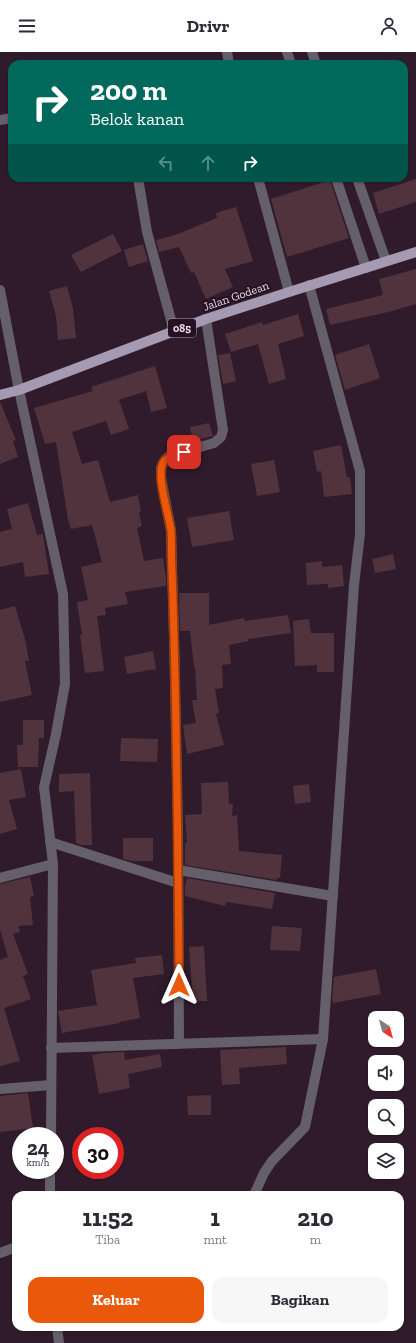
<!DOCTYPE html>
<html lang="id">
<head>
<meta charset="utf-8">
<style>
  :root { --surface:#fff; --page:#f7f7f7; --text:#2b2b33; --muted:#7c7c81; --accent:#ea580c }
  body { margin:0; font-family:"Zilla Slab",serif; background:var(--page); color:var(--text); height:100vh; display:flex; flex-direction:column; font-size:15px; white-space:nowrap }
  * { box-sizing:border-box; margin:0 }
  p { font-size:13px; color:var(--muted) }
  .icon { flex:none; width:22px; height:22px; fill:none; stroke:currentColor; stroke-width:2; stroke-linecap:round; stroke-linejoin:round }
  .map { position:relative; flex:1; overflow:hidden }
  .details { position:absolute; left:12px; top:1139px; width:392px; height:140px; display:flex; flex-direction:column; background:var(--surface); border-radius:12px; box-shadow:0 1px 3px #0004 }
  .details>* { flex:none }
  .hud { position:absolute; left:8px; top:8px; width:400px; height:122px; border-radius:12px; box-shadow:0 1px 3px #0004; background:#00695c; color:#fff; overflow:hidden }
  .needle { width:26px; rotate:144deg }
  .buttons { position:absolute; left:368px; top:959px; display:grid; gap:8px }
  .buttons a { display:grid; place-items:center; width:36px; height:36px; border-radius:8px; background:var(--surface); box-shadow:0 1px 3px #0004; font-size:20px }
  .speed { position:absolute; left:12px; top:1075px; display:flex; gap:8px; font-size:20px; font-weight:700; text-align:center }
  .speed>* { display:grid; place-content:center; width:52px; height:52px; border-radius:50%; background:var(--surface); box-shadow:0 1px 3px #0004; line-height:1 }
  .speed small { font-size:10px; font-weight:400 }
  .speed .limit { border:6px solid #d22; background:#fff; color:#111 }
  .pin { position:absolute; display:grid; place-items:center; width:34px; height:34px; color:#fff; margin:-17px; border-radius:8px; box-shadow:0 2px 6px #0006 }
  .me { position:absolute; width:44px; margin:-22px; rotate:0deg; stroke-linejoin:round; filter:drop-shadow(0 0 3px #0008) }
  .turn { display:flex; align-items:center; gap:14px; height:84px; padding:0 16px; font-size:18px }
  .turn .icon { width:52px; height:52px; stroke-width:2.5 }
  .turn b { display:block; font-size:28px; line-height:34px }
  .lanes { display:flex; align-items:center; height:38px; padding:0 16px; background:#0003; justify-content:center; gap:20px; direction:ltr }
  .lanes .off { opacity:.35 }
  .eta { display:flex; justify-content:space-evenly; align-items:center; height:68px; text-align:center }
  .eta b { font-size:24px; font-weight:700; line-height:28px }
  .primary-button { display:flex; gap:8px; margin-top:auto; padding:8px 16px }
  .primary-button a { flex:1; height:46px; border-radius:12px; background:var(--accent); color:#fff; font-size:16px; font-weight:700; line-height:46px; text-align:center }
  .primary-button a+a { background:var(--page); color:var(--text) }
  header { display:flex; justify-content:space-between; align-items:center; height:52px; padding:0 16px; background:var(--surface); font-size:18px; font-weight:700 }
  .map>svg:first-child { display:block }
  .building { fill:#50333c }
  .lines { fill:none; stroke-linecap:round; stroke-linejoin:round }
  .minor { stroke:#655f6b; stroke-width:10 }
  .major { stroke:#a69ab3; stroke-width:10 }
  .route-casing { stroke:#983908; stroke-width:10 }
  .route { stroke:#ea580c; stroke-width:7 }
  .labels { text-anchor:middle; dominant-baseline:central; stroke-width:4; stroke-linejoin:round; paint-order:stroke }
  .shield { fill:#261123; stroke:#ac9ca9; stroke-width:1 }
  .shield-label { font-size:11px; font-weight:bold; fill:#e5d7e2 }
  .street-label { font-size:12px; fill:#e5d7e2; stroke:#261123 }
</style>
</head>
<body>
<header><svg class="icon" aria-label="menu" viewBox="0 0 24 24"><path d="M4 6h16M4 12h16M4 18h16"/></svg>Drivr<svg class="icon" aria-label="person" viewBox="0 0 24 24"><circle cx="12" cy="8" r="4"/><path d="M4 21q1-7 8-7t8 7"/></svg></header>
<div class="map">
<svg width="416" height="1291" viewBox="0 0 416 1291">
  <rect width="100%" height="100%" fill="#301b2c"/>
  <g class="building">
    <polygon points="416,127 416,150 379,162 373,141"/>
    <polygon points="330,128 349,186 287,205 271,147"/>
    <polygon points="236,155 253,209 225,217 233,235 206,247 194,220 191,221 179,195 159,200 156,188 175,183 217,166 216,161"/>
    <polygon points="113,182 122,199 81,220 71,203"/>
    <polygon points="143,192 148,209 129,215 124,198"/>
    <polygon points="416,217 416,252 388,260 330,273 326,257 383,243 379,227"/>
    <polygon points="67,234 73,257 76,286 58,288 56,264 49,239"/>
    <polygon points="298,262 304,284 278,292 286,327 269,332 258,292 231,300 225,282 262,270 263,273"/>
    <polygon points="369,292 380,326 345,338 335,303"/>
    <polygon points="230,301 236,329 223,332 218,303"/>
    <polygon points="155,314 167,356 151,360 146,339 119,348 129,377 111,383 106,369 72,380 82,412 98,408 110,450 138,443 141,460 139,460 142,474 137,476 144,509 163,506 166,526 166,534 125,540 128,552 105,556 106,563 97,564 104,619 85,621 80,583 82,583 77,550 88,548 81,515 102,510 92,473 71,477 68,468 56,390 45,392 34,356 93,339 91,335"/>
    <polygon points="0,350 16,388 13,389 18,405 0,412"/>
    <polygon points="209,371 213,384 193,389 190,375"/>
    <polygon points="341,393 347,425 350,425 352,442 324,445 321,419 317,420 313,399"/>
    <polygon points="274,408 280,440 257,444 251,412"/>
    <polygon points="28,451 37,483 43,482 49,522 25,525 23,510 0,515 0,480 12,477 7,457"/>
    <polygon points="229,459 234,488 192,495 187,466"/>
    <polygon points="393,502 396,517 375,521 372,507"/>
    <polygon points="322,509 322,515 342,513 344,534 328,536 328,532 307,533 306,511"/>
    <polygon points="179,541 209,541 209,573 244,566 245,569 288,563 291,581 248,587 249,589 229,593 231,612 222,613 223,636 215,637 219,661 216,662 224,693 187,702 183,673 196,671 192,648 197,648 195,615 194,615 190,579 180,579"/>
    <polygon points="15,554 25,587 29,609 25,609 32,643 0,650 0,558"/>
    <polygon points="309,567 311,581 334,581 334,620 317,620 317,613 295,614 293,569"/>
    <polygon points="153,599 156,617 127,622 124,605"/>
    <polygon points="23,668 44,668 44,686 39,686 38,715 18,715 17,693 23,693"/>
    <polygon points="121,686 158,687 157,710 120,709"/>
    <polygon points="21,717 26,745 9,748 17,777 0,782 0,721"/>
    <polygon points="90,721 92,793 81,793 76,791 74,739 59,740 59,722"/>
    <polygon points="228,730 229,752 233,752 232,764 237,763 239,799 282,803 280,826 277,826 277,828 185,813 185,791 187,791 185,763 202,762 201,731"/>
    <polygon points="309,732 311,750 295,752 293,734"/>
    <polygon points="123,786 153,786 153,809 132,809 123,807"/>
    <polygon points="30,825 34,844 30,845 33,873 18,874 20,880 13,882 28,922 23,924 31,947 4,956 20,1009 0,1014 0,908 8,905 0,878 0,832"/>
    <polygon points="187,826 275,841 272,857 226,850 225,854 185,844 185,834"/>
    <polygon points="272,874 302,876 300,899 270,898"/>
    <polygon points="204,894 207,949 193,949 189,895"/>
    <polygon points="162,903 164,922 133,926 140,966 119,970 120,971 62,981 58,959 97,953 91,918 136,911 135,906"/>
    <polygon points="376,917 381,942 333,951 332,946 334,925"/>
    <polygon points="286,995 287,1012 239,1016 240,1032 222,1033 220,998"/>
    <polygon points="124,1000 125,1008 160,1002 162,1015 128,1022 130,1036 99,1042 92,1003 103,1001"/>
    <polygon points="28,1041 33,1076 0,1080 0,1044"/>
    <polygon points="211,1043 211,1063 188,1063 187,1044"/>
  </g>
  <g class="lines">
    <g class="minor">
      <polyline points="227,0 229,12"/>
      <polyline points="287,0 291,12"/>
      <polyline points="312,0 316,12"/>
      <polyline points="0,68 12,66"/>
      <polyline points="138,126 147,180 174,279"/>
      <polyline points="258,126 289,240"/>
      <polyline points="336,126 366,216"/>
      <polyline points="357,126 386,209"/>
      <polyline points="0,238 19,338 63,542 65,632 56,682 44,735 53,812 51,1084"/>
      <polyline points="50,790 178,831"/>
      <polyline points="178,818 333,844"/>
      <polyline points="0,826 53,812"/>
      <polyline points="179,992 178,775 174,586 171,479 161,426 161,416 164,409 169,404 214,391 221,385 223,378 206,267"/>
      <polyline points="51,996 323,987"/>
      <polyline points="0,1037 51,1033"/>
      <polyline points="50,1143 50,1118"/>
      <polyline points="254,1143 264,1121 272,1109 305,1075 323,987 354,533 360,482 360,419 309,233"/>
      <polyline points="0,1201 16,1195"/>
      <polyline points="57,1275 59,1291"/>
    </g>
    <polyline class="major" points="0,343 19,338 206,267 289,240 416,200"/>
  </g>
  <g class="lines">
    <g class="route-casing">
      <path id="route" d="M179 933C178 795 177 657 172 518 171 505 172 492 171 479 169 462 156 425 163 411 167 403 177 402 184 400"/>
    </g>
    <use href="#route" class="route"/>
  </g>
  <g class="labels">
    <rect class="shield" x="168" y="267" width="28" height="18" rx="3"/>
    <g class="shield-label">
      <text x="182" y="276">085</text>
    </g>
    <g class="street-label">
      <text transform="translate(236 244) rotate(-19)">Jalan Godean</text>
    </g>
  </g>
</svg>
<div class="buttons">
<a><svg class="needle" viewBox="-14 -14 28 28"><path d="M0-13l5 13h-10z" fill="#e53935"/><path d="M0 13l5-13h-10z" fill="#7c7c81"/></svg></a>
<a><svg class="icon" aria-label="sound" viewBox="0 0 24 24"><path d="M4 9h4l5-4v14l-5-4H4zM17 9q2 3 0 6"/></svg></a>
<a><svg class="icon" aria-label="search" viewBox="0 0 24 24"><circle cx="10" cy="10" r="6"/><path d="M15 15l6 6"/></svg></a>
<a><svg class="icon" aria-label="layers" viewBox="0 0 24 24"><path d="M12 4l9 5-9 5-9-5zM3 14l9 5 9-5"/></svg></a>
</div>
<div class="speed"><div>24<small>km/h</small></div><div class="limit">30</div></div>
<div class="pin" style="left:184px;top:400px;background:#d93025"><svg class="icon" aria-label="arrive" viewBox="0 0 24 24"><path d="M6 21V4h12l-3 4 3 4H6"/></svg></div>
<svg class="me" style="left:179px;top:933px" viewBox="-20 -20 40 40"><path d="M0-17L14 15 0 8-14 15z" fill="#ea580c" stroke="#fff" stroke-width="4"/></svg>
<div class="hud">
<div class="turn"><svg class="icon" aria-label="right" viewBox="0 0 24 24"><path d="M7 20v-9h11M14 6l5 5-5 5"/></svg><div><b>200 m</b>Belok kanan</div></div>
<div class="lanes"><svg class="icon off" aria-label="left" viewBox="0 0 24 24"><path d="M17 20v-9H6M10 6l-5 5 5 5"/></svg><svg class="icon off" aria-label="ahead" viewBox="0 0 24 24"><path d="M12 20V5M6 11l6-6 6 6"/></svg><svg class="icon" aria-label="right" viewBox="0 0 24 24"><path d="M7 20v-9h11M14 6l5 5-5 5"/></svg></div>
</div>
<section class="details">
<div class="eta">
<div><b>11:52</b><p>Tiba</p></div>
<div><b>1</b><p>mnt</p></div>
<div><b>210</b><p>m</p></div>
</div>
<div class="primary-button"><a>Keluar</a><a>Bagikan</a></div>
</section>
</div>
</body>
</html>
